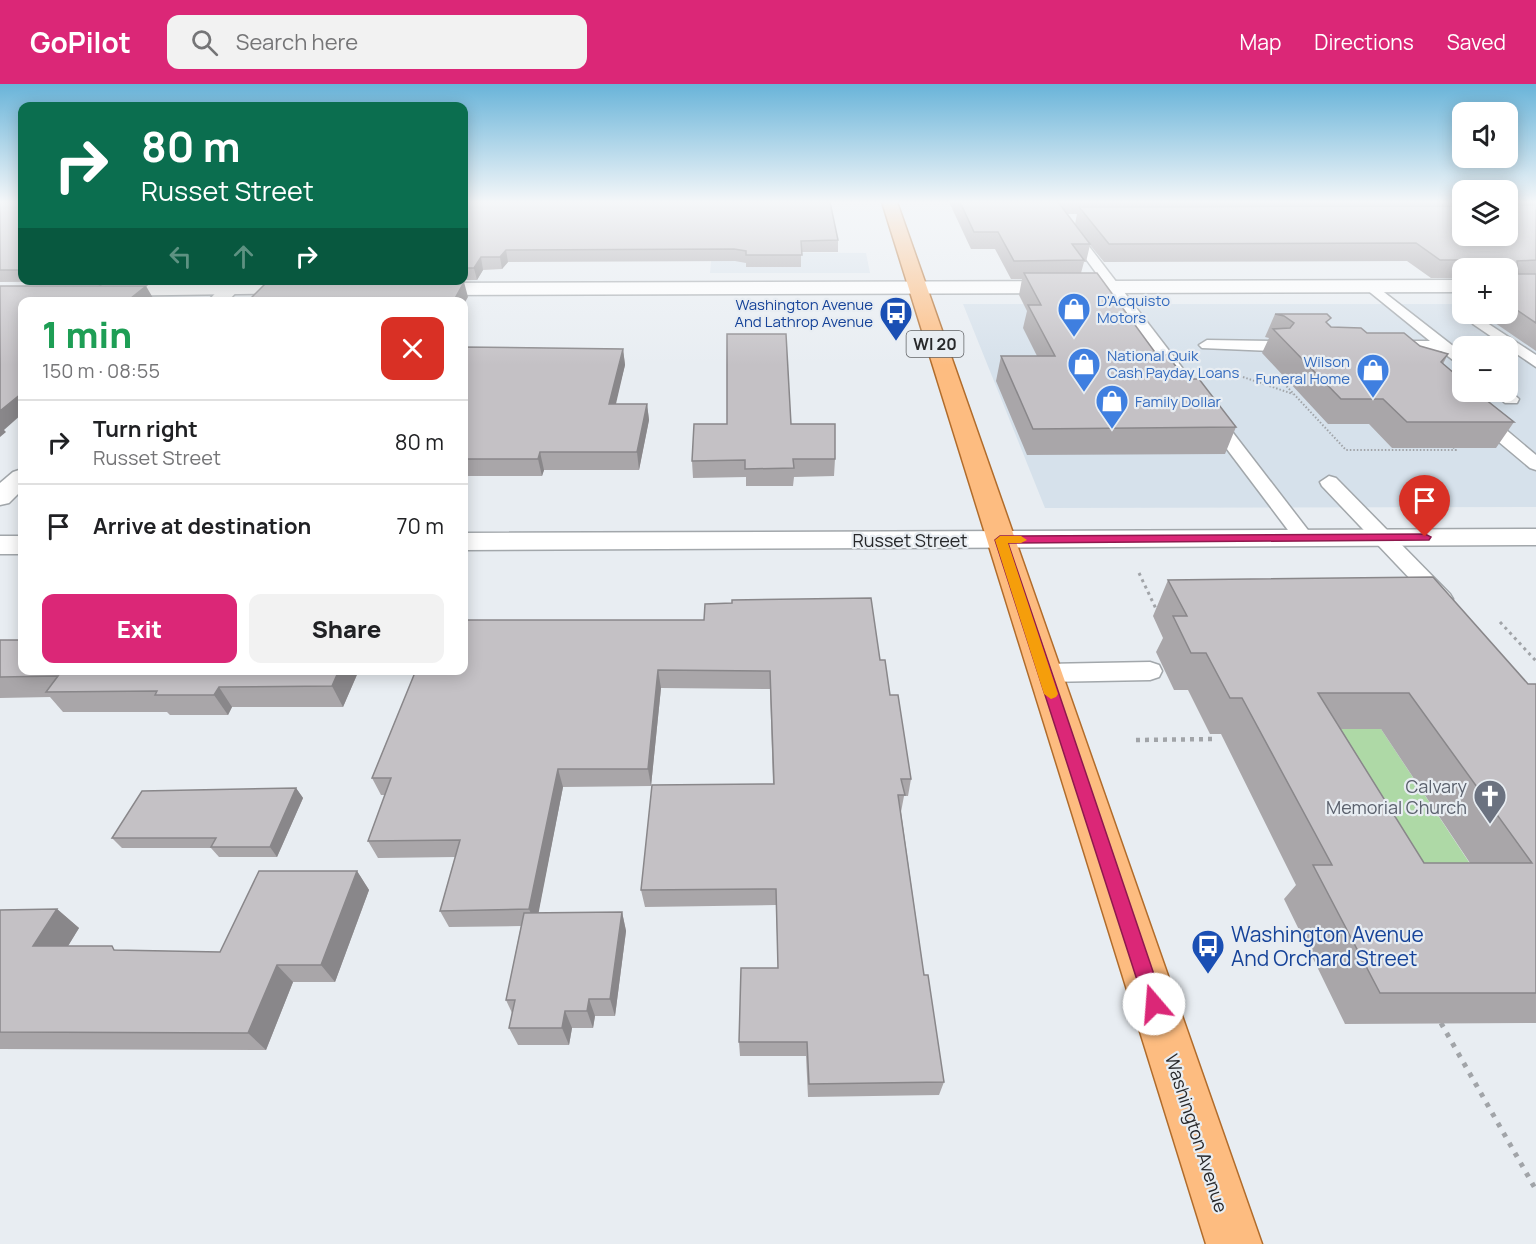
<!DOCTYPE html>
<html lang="en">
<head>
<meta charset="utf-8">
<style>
  :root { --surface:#fff; --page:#f2f2f2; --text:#202124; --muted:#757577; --line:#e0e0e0; --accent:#db2777 }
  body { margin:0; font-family:Manrope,sans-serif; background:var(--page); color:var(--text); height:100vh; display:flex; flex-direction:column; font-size:22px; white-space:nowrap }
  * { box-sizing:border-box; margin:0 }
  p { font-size:20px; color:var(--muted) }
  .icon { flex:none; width:33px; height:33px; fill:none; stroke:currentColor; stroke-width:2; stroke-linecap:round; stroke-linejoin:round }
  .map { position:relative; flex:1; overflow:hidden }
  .details { position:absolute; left:18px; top:213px; width:450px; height:378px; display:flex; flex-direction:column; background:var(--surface); border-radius:12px; box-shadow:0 3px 15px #0003 }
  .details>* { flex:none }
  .guide { position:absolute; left:18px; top:18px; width:450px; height:183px; border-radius:12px; box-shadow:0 3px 15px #0003; background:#0b6e4f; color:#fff; overflow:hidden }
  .buttons { position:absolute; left:1452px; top:18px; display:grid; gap:12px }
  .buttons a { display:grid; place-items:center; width:66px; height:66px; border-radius:12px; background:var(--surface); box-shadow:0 3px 15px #0003; font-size:30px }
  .pin { position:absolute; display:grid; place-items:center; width:51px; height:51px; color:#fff; margin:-62px -26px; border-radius:50% 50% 50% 0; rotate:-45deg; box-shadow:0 0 6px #0007 }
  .pin .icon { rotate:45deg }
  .me { position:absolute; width:66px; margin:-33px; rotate:342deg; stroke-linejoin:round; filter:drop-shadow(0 0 4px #0008) }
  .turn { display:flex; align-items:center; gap:21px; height:126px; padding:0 24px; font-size:27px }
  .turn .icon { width:78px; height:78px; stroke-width:2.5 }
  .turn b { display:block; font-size:42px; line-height:51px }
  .lanes { display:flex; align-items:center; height:57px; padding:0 24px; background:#0003; justify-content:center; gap:30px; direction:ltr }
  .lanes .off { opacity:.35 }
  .round { display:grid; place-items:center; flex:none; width:63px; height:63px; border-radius:12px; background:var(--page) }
  .summary { display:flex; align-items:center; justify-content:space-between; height:102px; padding:0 24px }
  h1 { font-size:36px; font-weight:800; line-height:45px; color:#1e9e55 }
  .button { display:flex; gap:12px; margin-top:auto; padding:12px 24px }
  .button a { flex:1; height:69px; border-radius:12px; background:var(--accent); color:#fff; font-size:24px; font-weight:800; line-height:69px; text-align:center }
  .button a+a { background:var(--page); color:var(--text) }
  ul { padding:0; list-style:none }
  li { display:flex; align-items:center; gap:18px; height:84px; padding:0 24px; border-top:2px solid var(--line) }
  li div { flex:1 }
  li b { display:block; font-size:22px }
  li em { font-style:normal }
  header { display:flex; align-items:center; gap:36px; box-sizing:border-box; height:84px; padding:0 30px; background:var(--accent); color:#fff }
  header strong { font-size:28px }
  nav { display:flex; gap:33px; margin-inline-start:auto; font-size:21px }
  .search { width:420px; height:54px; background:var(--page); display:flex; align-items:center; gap:15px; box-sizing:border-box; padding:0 21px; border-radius:12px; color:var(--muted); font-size:22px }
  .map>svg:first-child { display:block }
  .built { fill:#d6e1eb; fill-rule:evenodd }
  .green { fill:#aed9a6 }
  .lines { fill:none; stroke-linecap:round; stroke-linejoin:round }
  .lane-casing { stroke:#a2a7ab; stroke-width:3 }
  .street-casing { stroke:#a2a7ab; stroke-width:3 }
  .secondary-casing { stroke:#a2a7ab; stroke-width:3 }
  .primary-casing { stroke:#b16c2b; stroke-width:3 }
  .path-far3 { stroke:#a1a4a8; stroke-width:2; stroke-dasharray:1.5 2; stroke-linecap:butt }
  .path-far2 { stroke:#a1a4a8; stroke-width:3; stroke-dasharray:3 4; stroke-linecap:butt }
  .path-far1 { stroke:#a1a4a8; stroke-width:4.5; stroke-dasharray:4 5; stroke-linecap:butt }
  .path { stroke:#a1a4a8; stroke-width:5; stroke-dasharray:4.5 7; stroke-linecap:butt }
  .lane { fill:#fff; fill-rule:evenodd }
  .street { fill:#fff; fill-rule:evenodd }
  .secondary { fill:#fff; fill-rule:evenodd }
  .primary { fill:#fdbc80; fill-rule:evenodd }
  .wall { fill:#a9a6a9; fill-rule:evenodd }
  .shaded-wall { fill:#89878a }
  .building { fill:#c4c1c5; stroke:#89878a; stroke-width:1.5; fill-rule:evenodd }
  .route { fill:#db2777; stroke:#8e194d; stroke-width:1.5 }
  .slow { fill:#f59e0b }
  .labels { text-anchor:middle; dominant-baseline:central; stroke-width:4.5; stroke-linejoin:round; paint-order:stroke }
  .far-shop-label { font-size:15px; fill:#366cbe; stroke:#e8edf2; text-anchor:start }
  .far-transit-label { font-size:15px; fill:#164399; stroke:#e8edf2; text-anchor:end }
  .shield { fill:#e8edf2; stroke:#626467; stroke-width:1.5 }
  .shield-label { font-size:16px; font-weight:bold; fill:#28292b }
  .street-label { font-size:18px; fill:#28292b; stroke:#e8edf2 }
  .worship-label { font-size:18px; fill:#5b616d; stroke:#e8edf2; text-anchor:end }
  .near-transit-label { font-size:21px; fill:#164399; stroke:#e8edf2; text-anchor:start }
</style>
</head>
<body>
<header>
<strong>GoPilot</strong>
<div class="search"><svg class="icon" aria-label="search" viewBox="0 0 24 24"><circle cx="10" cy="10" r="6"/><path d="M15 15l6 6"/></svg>Search here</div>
<nav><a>Map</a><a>Directions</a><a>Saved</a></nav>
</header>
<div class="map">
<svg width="1536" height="1160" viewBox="0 0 1536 1160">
  <rect width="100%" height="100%" fill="#e8edf2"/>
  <g class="built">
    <polygon points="712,168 866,169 870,189 710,189"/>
    <path d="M1536 219V423L1045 424 963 220H1462V230H1508ZM1462 262H1508V308H1462Z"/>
  </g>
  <polygon class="green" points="1294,645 1381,645 1492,813 1389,813"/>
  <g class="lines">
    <g class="lane-casing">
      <g id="lane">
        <polygon points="1044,118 1055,118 1190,294 1192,297 1190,300 1178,300"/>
        <polygon points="1371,198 1462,269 1462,281 1457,279 1441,267 1382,265 1379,262 1387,257 1430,257 1366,205 1366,199"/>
        <polygon points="1478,233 1536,271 1536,283 1473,240 1471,237 1473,234"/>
        <polygon points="1207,256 1273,257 1281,262 1273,267 1202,264 1199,261"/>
        <polygon points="1508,305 1519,315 1517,319 1505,319 1493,308 1508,308"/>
        <polygon points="1211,327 1217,328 1311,450 1314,454 1311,458 1297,458 1202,332"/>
        <polygon points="1480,328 1486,329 1536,371 1536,386 1530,384 1474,337 1471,333"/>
        <polygon points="1329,392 1336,394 1450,510 1453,515 1450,520 1442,522 1434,520 1322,402 1320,398"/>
        <polygon points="1150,578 1159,581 1162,587 1159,593 1150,596 1045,598 1036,595 1033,589 1036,583 1045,580"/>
      </g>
    </g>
    <g class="street-casing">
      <g id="street">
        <polygon points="228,196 248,196 227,218 207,218"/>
        <polygon points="22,385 22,406 9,419 0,421 0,399 13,388"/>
        <polygon points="1536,445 1536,461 464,466 464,449"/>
        <rect x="0" y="452" width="22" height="18"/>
      </g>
    </g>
    <g class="secondary-casing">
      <g id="secondary">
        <polygon points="1462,196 1462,208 422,211 413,205 422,199"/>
        <polygon points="304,199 313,205 311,209 104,212 95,206 104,200"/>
      </g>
    </g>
    <g class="primary-casing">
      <polygon id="primary" points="882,118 897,118 1262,1160 1206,1160"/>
    </g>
    <g class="path-far3">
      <polyline points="1277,292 1346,366 1456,366 1452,362"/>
      <polyline points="1243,293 1293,310"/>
    </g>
    <g class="path-far2">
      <polyline points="1139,489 1158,529"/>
      <polyline points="1500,538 1536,577"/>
    </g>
    <polyline class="path-far1" points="1136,656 1217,655"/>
    <polyline class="path" points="1441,939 1536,1106"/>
    <use href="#lane" class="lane"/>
    <use href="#street" class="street"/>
    <use href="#secondary" class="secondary"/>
    <use href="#primary" class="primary"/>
  </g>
  <g class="wall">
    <polygon points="0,118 22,118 22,196 175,196 174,197 0,198"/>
    <polygon points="464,118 838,156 838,168 801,168 801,183 746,183 746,179 735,177 508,178 502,185 483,186 477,196 464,196"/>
    <path d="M949 118H1462V152L1508 118H1536V267L1482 230H1508V184H1462V194H1431L1407 177 1104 178 1090 161 1086 178H1084L1081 189 1157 271 1186 295 1236 343 1225 370 1027 371 996 297 1001 272H1037L1023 244 1027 227 1019 211 1022 195H1011L995 165H971ZM1067 130H1077L1075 140Z"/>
    <polygon points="289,196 456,196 289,197"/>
    <polygon points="1462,196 1462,216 1454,210"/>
    <polygon points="1275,230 1328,240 1331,243 1367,249 1420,262 1448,270 1443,280 1514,338 1496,364 1392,364 1369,340 1328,340 1262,269 1269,254 1265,253"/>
    <polygon points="464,263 623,265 625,281 615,320 647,320 649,336 639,386 544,386 542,392 464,392"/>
    <polygon points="791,340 835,375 834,392 794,393 793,402 746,402 746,393 693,394 692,377"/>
    <path d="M1168 496 1528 600H1536V939L1345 940 1284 815 1296 801 1221 650H1210L1188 606H1174L1156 568 1163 554 1153 532ZM1341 645H1381L1470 779H1424Z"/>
    <polygon points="0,556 359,586 343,623 232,623 228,631 170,631 167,628 63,628 50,613 0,614"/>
    <polygon points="880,576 911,695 908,712 904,712 901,728 924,891 944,998 939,1011 808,1013 806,972 740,972 739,958 778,884 776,821 645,823 641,806 773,700 770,605 661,604 651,702 563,703 538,829 622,828 626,847 615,932 595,932 593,944 572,944 569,961 518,961 509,944 512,929 506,916 521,842 449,843 440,827 455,773 378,774 368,757 385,711 381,711 372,694 416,586"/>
    <polygon points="296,704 303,714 277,773 219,773 211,764 122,764 112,754"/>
    <polygon points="357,787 369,806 335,898 293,898 266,966 0,965 0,826 57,825 79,844 68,862 118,866 220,868"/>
  </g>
  <g class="shaded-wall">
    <polygon points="506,166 508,178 502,185 500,173"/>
    <polygon points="481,173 483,186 477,196 474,184"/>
    <polygon points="464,198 468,213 464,220 464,218 453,218"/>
    <polygon points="146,202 153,214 148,218 126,218"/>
    <polygon points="623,265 625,281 612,337 609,320"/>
    <polygon points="22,309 22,330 4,346 6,348 0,353 0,327"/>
    <polygon points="647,320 649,336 639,386 637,368"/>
    <polygon points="540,368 544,386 542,392 538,375"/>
    <polygon points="339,586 359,586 343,623 332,602"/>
    <polygon points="658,586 661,604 651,702 648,685"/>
    <polygon points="219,603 232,623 228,631 214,611"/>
    <polygon points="558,685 563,703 536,842 529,825"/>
    <polygon points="296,704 303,714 277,773 270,763"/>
    <polygon points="357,787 369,806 335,898 321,881"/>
    <polygon points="57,825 79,844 57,880 33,862"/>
    <polygon points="622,828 626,847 615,932 610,915"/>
    <polygon points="277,881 293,898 266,966 248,949"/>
    <polygon points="589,915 595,932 593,944 587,927"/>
    <polygon points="565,927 572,944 569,961 562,944"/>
  </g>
  <g class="building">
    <rect x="0" y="118" width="22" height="68"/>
    <polygon points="464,118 830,118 838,156 801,157 802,171 746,171 746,167 734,165 506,166 500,173 481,173 474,184 464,184"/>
    <polygon points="960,118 1058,118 1090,160 1072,160 1084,176 1014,177 998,148 974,148"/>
    <polygon points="1508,118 1517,118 1518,121 1536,121 1536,176 1517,177 1518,190 1536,190 1536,239 1508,220 1508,184 1474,184 1474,176 1440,176 1416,159 1109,160 1079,123 1462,122 1462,152 1508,152"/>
    <polygon points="1024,189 1097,189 1157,271 1167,271 1186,295 1199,295 1236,343 1033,345 1001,272 1055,272 1028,221 1041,221"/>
    <polygon points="464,198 453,218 247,218 266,199"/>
    <polygon points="0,202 146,202 126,218 22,218 22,309 0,327"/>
    <polygon points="1275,230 1327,230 1331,234 1326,238 1331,243 1361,244 1367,249 1404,249 1420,262 1448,270 1441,278 1462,296 1462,308 1476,308 1514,338 1407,338 1383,315 1341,315 1273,245 1290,244 1294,239 1284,232"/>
    <polygon points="727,250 786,250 791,340 835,340 835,375 793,375 794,384 745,385 745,376 692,377 694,340 727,340"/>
    <polygon points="464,263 623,265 609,320 647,320 637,368 540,368 538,375 464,375"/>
    <path d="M1433 493 1528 600H1536V909H1380L1313 781H1332L1242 614H1230L1206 569H1191L1173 532H1187L1168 496ZM1318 609H1409L1532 779H1424Z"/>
    <polygon points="871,514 880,576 885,576 890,611 898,611 911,695 901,695 905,711 898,711 924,891 928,891 944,998 809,1000 807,958 739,958 741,884 778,884 776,805 641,806 652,701 774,700 770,587 658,586 648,685 558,685 529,825 440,827 460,756 368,757 391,694 372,694 416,586 464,586 464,536 704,536 705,520 732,519 732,516"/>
    <polygon points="0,556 22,556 22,586 339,586 332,602 219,603 214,611 155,611 157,607 46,608 58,592 0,593"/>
    <polygon points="296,704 270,763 211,763 216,754 112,754 142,707"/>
    <polygon points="259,787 357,787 321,881 277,881 248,949 0,948 0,826 57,825 33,862 112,862 114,866 220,868"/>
    <polygon points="622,828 610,915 589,915 587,927 565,927 562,944 509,944 515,916 506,916 524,829"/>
  </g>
  <linearGradient id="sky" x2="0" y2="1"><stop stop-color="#69b4d9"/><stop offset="0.42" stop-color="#f5f7f9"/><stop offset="1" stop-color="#f5f7f9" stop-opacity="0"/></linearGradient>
  <rect width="1536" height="281" fill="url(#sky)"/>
  <polygon class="route" points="1425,450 1431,453 1429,456 1008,459 1164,920 1161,927 1154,930 1147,927 995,456 1000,452"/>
  <polygon class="slow" points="1000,452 1021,452 1027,456 1021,459 1008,459 1058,610 1056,613 1051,615 1044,610 995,456"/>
  <defs>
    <g id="shop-pin" transform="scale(1.725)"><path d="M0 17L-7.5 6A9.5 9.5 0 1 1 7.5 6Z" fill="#3f7fe0" stroke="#e8edf2"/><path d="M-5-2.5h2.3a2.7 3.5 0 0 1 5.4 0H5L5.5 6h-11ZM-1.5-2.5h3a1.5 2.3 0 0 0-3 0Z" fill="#fff"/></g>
    <g id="bus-pin" transform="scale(1.725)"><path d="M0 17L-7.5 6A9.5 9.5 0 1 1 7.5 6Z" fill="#1a4fb4" stroke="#e8edf2"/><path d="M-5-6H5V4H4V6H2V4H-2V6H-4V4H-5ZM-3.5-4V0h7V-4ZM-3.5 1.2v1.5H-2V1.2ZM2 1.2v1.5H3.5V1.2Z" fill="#fff"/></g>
    <g id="church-pin" transform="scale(1.725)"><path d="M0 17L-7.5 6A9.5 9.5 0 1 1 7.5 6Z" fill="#6b7280" stroke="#e8edf2"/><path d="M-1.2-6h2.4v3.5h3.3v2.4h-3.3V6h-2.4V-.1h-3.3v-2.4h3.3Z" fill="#fff"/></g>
  </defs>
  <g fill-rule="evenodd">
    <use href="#shop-pin" x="1074" y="225"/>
    <use href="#bus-pin" x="896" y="229"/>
    <use href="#shop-pin" x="1084" y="280"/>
    <use href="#shop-pin" x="1373" y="286"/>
    <use href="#shop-pin" x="1112" y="317"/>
    <use href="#church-pin" x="1490" y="712"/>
    <use href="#bus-pin" x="1208" y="862"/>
  </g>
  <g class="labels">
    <g class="far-shop-label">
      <text x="1097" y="216">D'Acquisto<tspan x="1097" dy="17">Motors</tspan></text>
      <text x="1107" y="271">National Quik<tspan x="1107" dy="17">Cash Payday Loans</tspan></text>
      <text x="1350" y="277" text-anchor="end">Wilson<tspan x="1350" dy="17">Funeral Home</tspan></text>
      <text x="1135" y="317">Family Dollar</text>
    </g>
    <g class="far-transit-label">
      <text x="873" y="220">Washington Avenue<tspan x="873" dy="17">And Lathrop Avenue</tspan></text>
    </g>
    <rect class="shield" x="906.5" y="247" width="57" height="26" rx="4.5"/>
    <g class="shield-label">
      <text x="935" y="260">WI 20</text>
    </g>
    <g class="street-label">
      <text x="910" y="456">Russet Street</text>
      <text transform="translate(1197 1049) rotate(72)">Washington Avenue</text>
    </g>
    <g class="worship-label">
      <text x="1467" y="702">Calvary<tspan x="1467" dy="21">Memorial Church</tspan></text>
    </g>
    <g class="near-transit-label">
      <text x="1231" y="850">Washington Avenue<tspan x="1231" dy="24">And Orchard Street</tspan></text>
    </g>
  </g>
</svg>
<div class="buttons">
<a><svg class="icon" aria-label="sound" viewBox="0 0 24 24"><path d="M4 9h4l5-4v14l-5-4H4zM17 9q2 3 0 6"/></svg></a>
<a><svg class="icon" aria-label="layers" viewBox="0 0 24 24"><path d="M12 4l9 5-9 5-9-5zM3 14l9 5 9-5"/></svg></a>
<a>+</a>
<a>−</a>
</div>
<div class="pin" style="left:1425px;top:453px;background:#d93025"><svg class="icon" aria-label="arrive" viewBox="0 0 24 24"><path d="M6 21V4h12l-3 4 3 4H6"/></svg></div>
<svg class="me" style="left:1154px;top:920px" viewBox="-20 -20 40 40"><circle r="19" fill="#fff"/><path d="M0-13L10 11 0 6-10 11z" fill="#db2777"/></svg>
<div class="guide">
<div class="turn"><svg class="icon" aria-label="right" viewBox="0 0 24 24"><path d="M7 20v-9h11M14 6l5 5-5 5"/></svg><div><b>80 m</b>Russet Street</div></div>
<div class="lanes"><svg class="icon off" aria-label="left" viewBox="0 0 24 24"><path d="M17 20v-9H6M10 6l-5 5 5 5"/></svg><svg class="icon off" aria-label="ahead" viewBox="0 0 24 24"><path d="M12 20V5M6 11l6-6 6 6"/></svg><svg class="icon" aria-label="right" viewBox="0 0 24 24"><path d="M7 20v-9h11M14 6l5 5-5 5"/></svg></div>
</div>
<section class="details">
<div class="summary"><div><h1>1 min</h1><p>150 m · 08:55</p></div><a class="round" style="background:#d93025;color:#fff"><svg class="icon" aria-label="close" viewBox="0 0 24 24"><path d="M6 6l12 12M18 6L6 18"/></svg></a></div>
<ul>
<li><svg class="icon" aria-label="right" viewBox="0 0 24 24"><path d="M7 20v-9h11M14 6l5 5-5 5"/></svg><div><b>Turn right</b><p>Russet Street</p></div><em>80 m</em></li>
<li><svg class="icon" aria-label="arrive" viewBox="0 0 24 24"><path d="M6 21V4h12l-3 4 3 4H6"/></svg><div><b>Arrive at destination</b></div><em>70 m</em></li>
</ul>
<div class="button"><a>Exit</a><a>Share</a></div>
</section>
</div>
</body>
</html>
